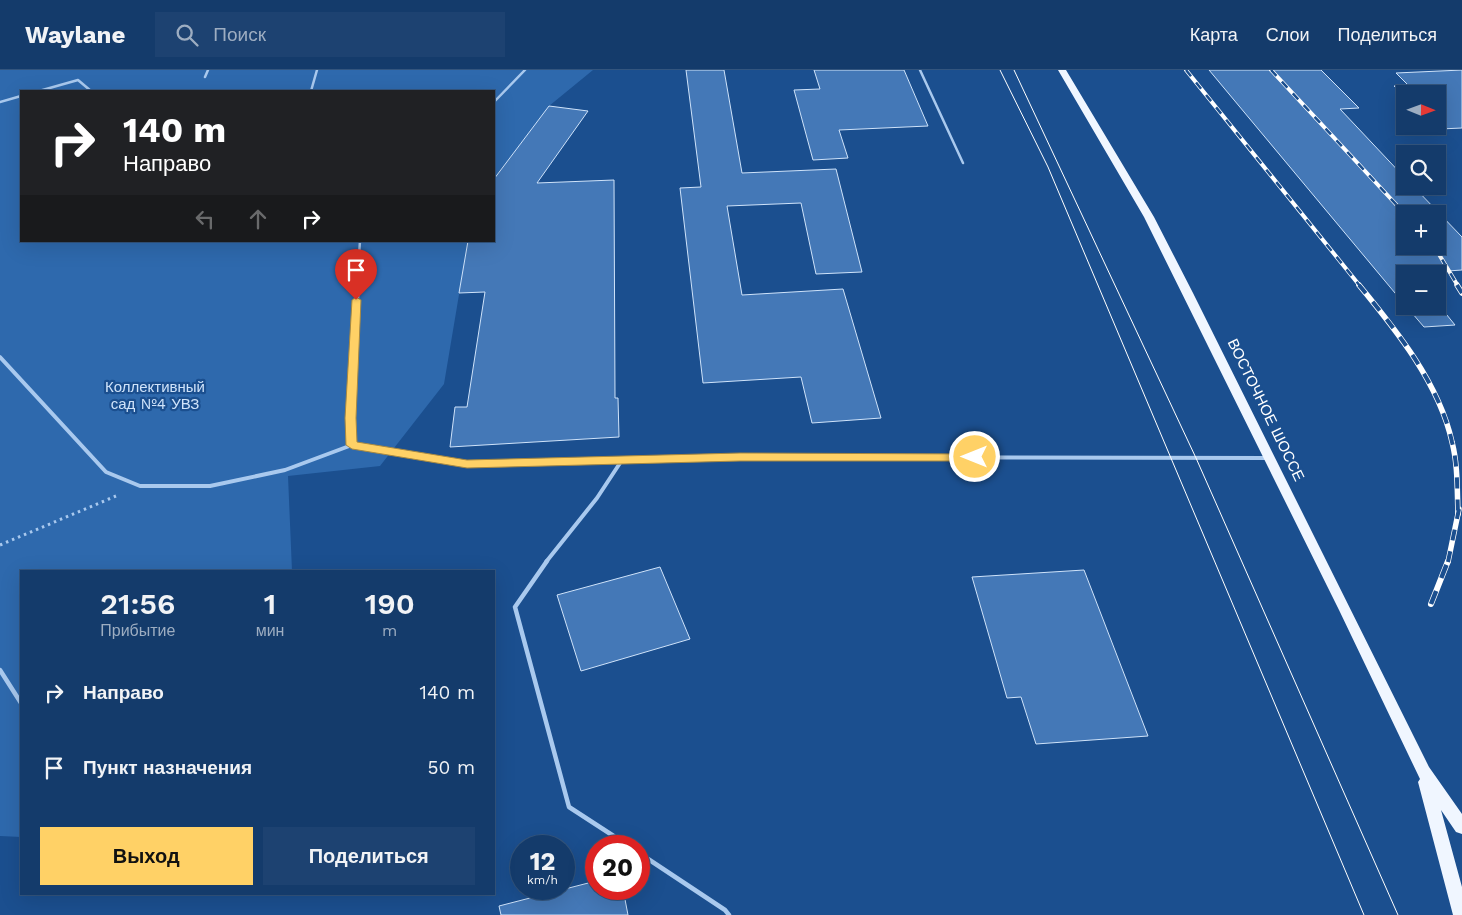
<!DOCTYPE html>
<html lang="ru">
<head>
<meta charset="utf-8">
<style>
  :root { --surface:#143b6b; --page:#1d4271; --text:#f1f3f6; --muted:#9dadc1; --line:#33557e; --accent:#ffd166 }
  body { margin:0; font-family:"Work Sans",sans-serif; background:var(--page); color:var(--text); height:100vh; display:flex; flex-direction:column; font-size:19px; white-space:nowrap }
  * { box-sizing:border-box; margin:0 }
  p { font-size:16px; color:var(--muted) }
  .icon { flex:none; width:28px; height:28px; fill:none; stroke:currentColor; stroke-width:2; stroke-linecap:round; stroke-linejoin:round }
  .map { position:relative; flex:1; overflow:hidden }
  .sheet { position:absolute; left:20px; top:500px; width:475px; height:325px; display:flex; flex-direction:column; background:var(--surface); border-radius:0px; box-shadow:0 5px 20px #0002,0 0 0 1px var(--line) }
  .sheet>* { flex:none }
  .banner { position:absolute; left:20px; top:20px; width:475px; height:152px; border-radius:0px; box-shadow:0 5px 20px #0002,0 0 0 1px var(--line); background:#202124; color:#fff; overflow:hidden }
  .needle { width:32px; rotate:91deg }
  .buttons { position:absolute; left:1396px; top:15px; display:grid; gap:10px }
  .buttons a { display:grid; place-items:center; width:50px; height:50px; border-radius:0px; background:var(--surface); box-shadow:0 5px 20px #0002,0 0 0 1px var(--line); font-size:25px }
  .speed { position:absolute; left:510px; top:765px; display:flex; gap:10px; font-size:25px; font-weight:700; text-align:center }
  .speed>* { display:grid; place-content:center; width:65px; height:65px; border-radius:50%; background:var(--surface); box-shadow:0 5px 20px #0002,0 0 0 1px var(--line); line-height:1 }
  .speed small { font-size:12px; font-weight:400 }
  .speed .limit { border:8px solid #d22; background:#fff; color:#111 }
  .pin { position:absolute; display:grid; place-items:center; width:42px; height:42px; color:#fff; margin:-51px -21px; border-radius:50% 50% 50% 0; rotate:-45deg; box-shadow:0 0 5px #0007 }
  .pin .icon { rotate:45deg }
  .me { position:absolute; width:55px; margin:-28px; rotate:270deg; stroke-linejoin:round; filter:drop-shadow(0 0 4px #0008) }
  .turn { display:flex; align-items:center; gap:18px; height:105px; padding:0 20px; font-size:22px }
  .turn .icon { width:65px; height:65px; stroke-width:2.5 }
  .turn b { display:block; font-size:35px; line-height:42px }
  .lanes { display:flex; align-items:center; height:48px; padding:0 20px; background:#0003; justify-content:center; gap:25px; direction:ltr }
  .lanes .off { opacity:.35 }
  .eta { display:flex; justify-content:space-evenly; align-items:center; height:85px; text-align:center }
  .eta b { font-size:30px; font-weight:600; line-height:35px }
  .button { display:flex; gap:10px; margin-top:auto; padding:10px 20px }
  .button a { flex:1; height:58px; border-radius:0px; background:var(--accent); color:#111; font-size:20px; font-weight:600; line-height:58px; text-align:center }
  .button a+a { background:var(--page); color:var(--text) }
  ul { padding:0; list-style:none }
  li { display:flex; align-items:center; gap:15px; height:75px; padding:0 20px }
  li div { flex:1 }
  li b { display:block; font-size:19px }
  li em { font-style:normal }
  header { display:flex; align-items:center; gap:30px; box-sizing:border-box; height:70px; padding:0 25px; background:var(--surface); border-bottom:1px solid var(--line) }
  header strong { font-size:24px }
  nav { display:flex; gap:28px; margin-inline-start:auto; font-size:18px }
  .search { width:350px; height:45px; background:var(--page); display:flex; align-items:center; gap:12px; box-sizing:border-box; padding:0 18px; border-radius:0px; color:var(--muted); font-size:19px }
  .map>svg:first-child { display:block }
  .green { fill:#2e69ad }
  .building { fill:#4478b7; stroke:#cfe3fa; fill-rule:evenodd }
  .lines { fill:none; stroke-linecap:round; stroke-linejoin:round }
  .path { stroke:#a9c9ee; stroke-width:3; stroke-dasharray:2.5 4; stroke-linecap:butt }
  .service-far2 { stroke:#a9c9ee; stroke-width:2.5 }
  .service-far1 { stroke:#a9c9ee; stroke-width:4 }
  .service { stroke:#a9c9ee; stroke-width:4.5 }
  .primary { fill:#f0f6ff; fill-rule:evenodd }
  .tram { stroke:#fff; stroke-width:1 }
  .rail-far2-casing { stroke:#fff; stroke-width:4 }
  .rail-far1-casing { stroke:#fff; stroke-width:5.5 }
  .rail-casing { stroke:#fff; stroke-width:6 }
  .rail-far2 { stroke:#1b4f8f; stroke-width:2.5; stroke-dasharray:8; stroke-linecap:butt }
  .rail-far1 { stroke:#1b4f8f; stroke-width:4; stroke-dasharray:11; stroke-linecap:butt }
  .rail { stroke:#1b4f8f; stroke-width:4.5; stroke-dasharray:14; stroke-linecap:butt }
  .route { fill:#ffd166; stroke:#a68842 }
  .labels { text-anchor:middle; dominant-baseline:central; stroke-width:4.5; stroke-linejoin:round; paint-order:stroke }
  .park-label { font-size:15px; fill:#cfe3fa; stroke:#1b4f8f }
  .street-label { font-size:15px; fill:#fff; stroke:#1b4f8f }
</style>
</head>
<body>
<header>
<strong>Waylane</strong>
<div class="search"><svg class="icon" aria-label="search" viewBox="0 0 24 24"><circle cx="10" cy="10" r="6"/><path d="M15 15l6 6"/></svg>Поиск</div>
<nav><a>Карта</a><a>Слои</a><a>Поделиться</a></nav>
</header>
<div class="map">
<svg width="1462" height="845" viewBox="0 0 1462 845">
  <rect width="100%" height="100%" fill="#1b4f8f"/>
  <polygon class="green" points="0,0 593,0 549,36 494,109 494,21 21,21 21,171 468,171 444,314 380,396 288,406 292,501 21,501 21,767 0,766"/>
  <g class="building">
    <polygon points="686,0 724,0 742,103 836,99 862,202 816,204 801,133 727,136 742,225 843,219 881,348 812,353 801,307 703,313 680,118 701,117"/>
    <polygon points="814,0 904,0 928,56 839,60 848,88 813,90 794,20 820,19"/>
    <path d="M1209 0H1321L1359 38 1340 39 1405 108V116H1413L1462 167V200L1405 204V235ZM1405 144H1438V176H1405Z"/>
    <polygon points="1462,0 1462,58 1440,59 1437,56 1438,24 1405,24 1405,26 1394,16 1408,15 1396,3"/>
    <polygon points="549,36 588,41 537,113 614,110 615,328 618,328 619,367 450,377 455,337 467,337 485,222 459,223 468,171 494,171 494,109"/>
    <polygon points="1438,234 1455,255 1424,257 1406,236 1438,236"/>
    <polygon points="660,497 690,569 581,601 557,525"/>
    <polygon points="1084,500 1148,666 1036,674 1021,627 1007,628 972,507"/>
    <polygon points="596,811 596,819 623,819 628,845 501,845 499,836"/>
  </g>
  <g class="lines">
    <polyline class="path" points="0,475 116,426"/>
    <g class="service-far2">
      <polyline points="920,0 963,93"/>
      <polyline points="205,7 208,0"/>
      <polyline points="39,21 78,10 91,21"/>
      <polyline points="311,21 317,0"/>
      <polyline points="0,32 21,26"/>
      <polyline points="494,32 525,0"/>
      <polyline points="357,216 360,171"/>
    </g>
    <g class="service-far1">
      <polyline points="358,215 350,348 352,375 467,394 740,387 1268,388"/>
      <polyline points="0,287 106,402 140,416 210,416 285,400 352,375"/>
      <polyline points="546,492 597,428 622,390"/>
    </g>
    <g class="service">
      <polyline points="547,491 515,537 569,737 629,776"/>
      <polyline points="0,600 21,633"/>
      <polyline points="639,783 725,840 729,845"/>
    </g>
    <polygon class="primary" points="1058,0 1066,0 1154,147 1193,223 1429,697 1462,744 1462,764 1456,762 1441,740 1462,817 1462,845 1453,845 1418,712 1420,709 1339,540 1144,147"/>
    <g class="tram">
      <polyline points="1000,0 1048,97 1364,845"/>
      <polyline points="1014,0 1196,388 1398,845"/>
    </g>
    <g class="rail-far2-casing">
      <g id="rail-far2">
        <polyline points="1186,0 1360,216"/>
        <polyline points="1271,0 1405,144"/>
        <polyline points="1434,176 1458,216"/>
      </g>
    </g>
    <g class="rail-far1-casing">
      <g id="rail-far1">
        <path d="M1359 215C1396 260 1439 313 1452 372 1458 395 1457 420 1458 444"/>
        <polyline points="1457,215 1462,223"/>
        <polyline points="1448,492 1459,439"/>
      </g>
    </g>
    <g class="rail-casing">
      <polyline id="rail" points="1431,534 1448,491"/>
    </g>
    <use href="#rail-far2" class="rail-far2"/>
    <use href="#rail-far1" class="rail-far1"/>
    <use href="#rail" class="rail"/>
  </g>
  <polygon class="route" points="356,227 361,230 356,348 357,372 467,390 740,383 975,384 980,387 975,391 740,391 467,398 352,379 346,375 345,348 352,230"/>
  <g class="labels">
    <g class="park-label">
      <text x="155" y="317">Коллективный<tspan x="155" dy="17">сад №4 УВЗ</tspan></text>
    </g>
    <g class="street-label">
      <text transform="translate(1266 340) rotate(64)">ВОСТОЧНОЕ ШОССЕ</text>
    </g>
  </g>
</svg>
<div class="buttons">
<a><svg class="needle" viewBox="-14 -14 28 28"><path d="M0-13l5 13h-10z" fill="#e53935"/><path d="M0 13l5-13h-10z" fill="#9dadc1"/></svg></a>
<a><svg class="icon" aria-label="search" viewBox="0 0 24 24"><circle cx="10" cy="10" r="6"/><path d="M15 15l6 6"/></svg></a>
<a>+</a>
<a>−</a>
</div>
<div class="speed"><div>12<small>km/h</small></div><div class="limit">20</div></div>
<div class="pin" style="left:356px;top:230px;background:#d93025"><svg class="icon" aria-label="arrive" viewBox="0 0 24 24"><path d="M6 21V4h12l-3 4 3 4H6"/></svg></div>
<svg class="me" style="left:975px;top:387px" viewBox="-20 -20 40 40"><circle r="17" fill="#ffd166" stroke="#fff" stroke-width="3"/><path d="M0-11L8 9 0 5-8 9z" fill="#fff"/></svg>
<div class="banner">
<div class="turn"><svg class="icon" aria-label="right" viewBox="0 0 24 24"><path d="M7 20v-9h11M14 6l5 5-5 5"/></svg><div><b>140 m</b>Направо</div></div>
<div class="lanes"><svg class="icon off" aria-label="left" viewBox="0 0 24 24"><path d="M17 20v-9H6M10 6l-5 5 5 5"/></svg><svg class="icon off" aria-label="ahead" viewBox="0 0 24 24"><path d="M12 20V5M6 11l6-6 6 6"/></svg><svg class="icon" aria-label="right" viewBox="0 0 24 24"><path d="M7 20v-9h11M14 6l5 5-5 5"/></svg></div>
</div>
<section class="sheet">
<div class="eta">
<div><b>21:56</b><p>Прибытие</p></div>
<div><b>1</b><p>мин</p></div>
<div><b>190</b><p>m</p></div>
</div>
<ul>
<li><svg class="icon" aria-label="right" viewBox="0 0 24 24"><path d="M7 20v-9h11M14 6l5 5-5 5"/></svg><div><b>Направо</b></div><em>140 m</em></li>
<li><svg class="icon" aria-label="arrive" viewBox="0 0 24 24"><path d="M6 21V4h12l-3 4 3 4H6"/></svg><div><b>Пункт назначения</b></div><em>50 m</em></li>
</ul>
<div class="button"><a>Выход</a><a>Поделиться</a></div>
</section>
</div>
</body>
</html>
